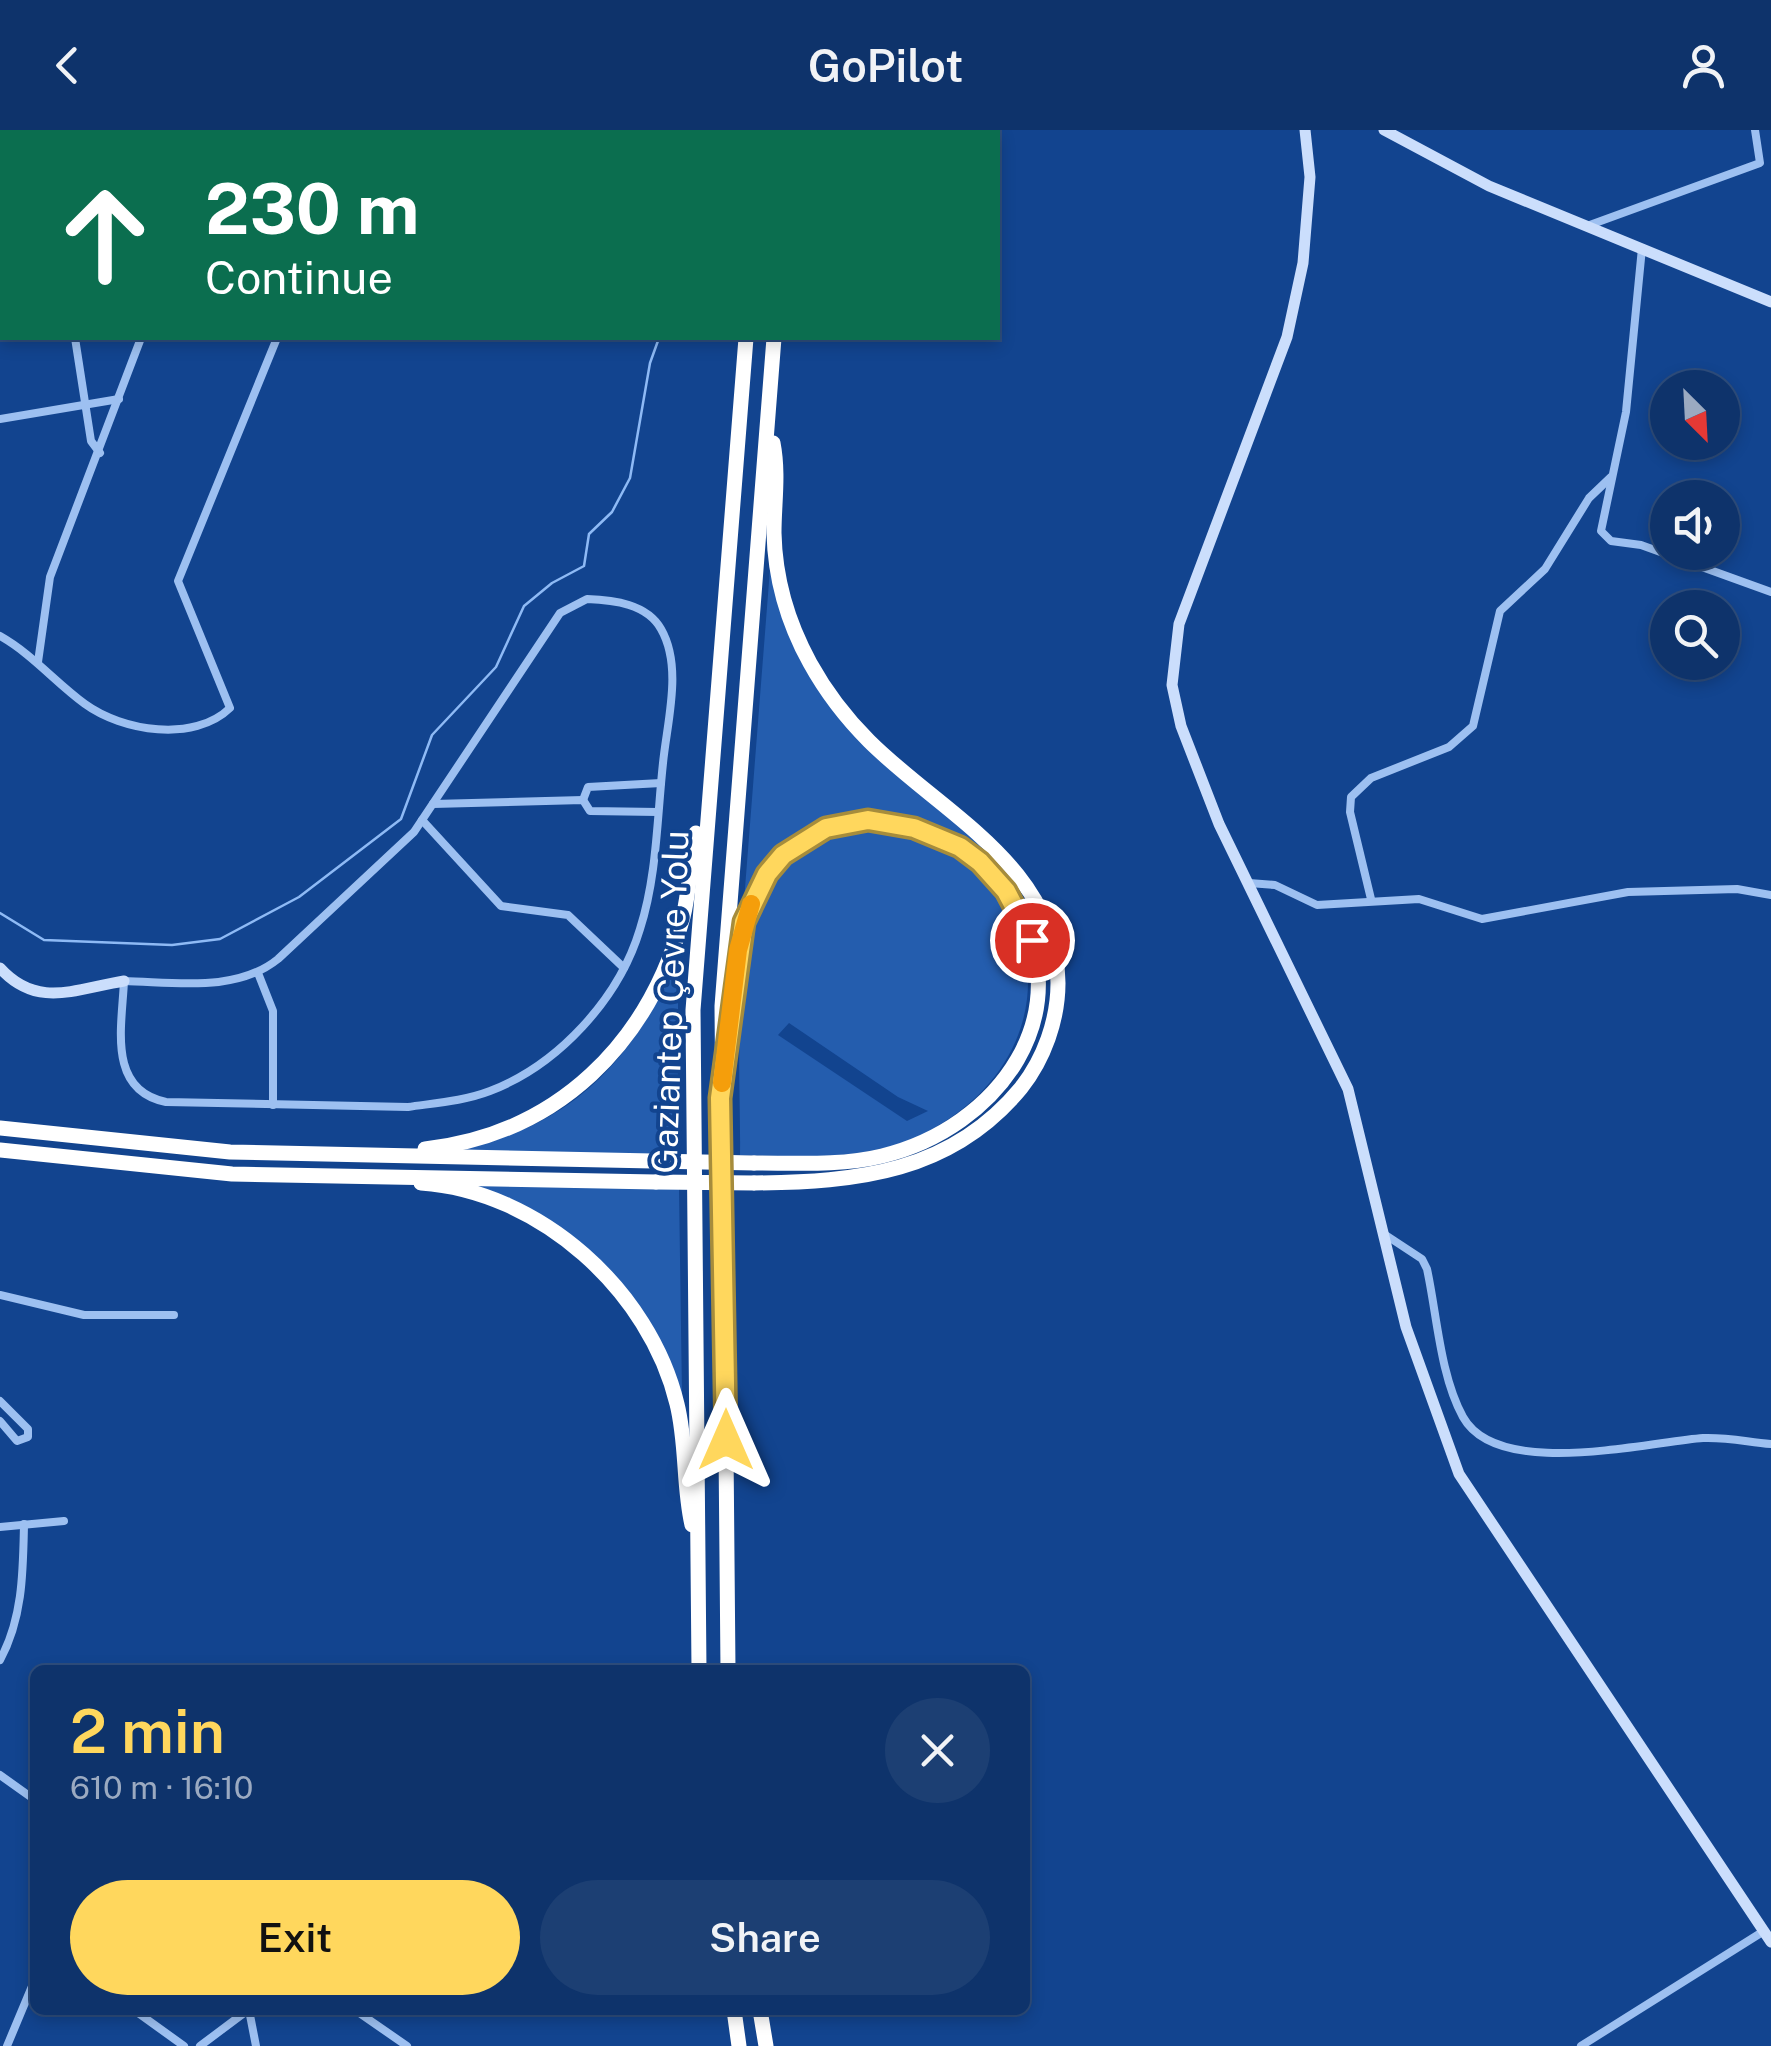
<!DOCTYPE html>
<html lang="en">
<head>
<meta charset="utf-8">
<style>
  :root { --surface:#0e336b; --page:#1c3f73; --text:#f1f3f6; --muted:#9baac1; --line:#2e4e7e; --accent:#ffd75d }
  body { margin:0; font-family:"Public Sans",sans-serif; background:var(--page); color:var(--text); height:100vh; display:flex; flex-direction:column; font-size:38px; white-space:nowrap }
  * { box-sizing:border-box; margin:0 }
  p { font-size:32px; color:var(--muted) }
  .icon { flex:none; width:55px; height:55px; fill:none; stroke:currentColor; stroke-width:2; stroke-linecap:round; stroke-linejoin:round }
  .map { position:relative; flex:1; overflow:hidden }
  .details { position:absolute; left:30px; top:1535px; width:1000px; height:350px; display:flex; flex-direction:column; background:var(--surface); border-radius:15px; box-shadow:0 5px 15px #0003,0 0 0 2px var(--line) }
  .details>* { flex:none }
  .hud { position:absolute; left:0px; top:0px; width:1000px; height:210px; box-shadow:0 5px 15px #0003,0 0 0 2px var(--line); background:#0b6e4f; color:#fff; overflow:hidden }
  .needle { width:65px; rotate:156deg }
  .fabs { position:absolute; left:1650px; top:240px; display:grid; gap:20px }
  .fabs a { display:grid; place-items:center; width:90px; height:90px; border-radius:50%; background:var(--surface); box-shadow:0 5px 15px #0003,0 0 0 2px var(--line); font-size:50px }
  .pin { position:absolute; display:grid; place-items:center; width:85px; height:85px; color:#fff; margin:-42px; border:5px solid #fff; border-radius:50%; box-shadow:0 2px 10px #0007 }
  .me { position:absolute; width:110px; margin:-55px; rotate:0deg; stroke-linejoin:round; filter:drop-shadow(0 0 8px #0008) }
  .turn { display:flex; align-items:center; gap:35px; height:210px; padding:0 40px; font-size:45px }
  .turn .icon { width:130px; height:130px; stroke-width:2.5 }
  .turn b { display:block; font-size:70px; line-height:85px }
  .round { display:grid; place-items:center; flex:none; width:105px; height:105px; border-radius:52px; background:var(--page) }
  .overview { display:flex; align-items:center; justify-content:space-between; height:170px; padding:0 40px }
  h1 { font-size:60px; font-weight:600; line-height:75px; color:var(--accent) }
  .cta { display:flex; gap:20px; margin-top:auto; padding:20px 40px }
  .cta a { flex:1; height:115px; border-radius:60px; background:var(--accent); color:#111; font-size:40px; font-weight:600; line-height:115px; text-align:center }
  .cta a+a { background:var(--page); color:var(--text) }
  header { display:flex; justify-content:space-between; align-items:center; height:130px; padding:0 40px; background:var(--surface); font-size:45px; font-weight:600 }
  .map>svg:first-child { display:block }
  .green { fill:#245dae; fill-rule:evenodd }
  .lines { fill:none; stroke-linecap:round; stroke-linejoin:round }
  .stream { stroke:#8ebaf5; stroke-width:2.5 }
  .street { stroke:#9dc0f1; stroke-width:8 }
  .secondary { stroke:#cbdefc; stroke-width:11 }
  .highway { stroke:#fff; stroke-width:15 }
  .highway-bridge { stroke:#fff; stroke-width:15 }
  .route-casing { stroke:#a68c3c; stroke-width:25 }
  .route { stroke:#ffd75d; stroke-width:18 }
  .slow { stroke:#f59e0b; stroke-width:18 }
  .labels { text-anchor:middle; dominant-baseline:central; stroke-width:8; stroke-linejoin:round; paint-order:stroke }
  .street-label { font-size:35px; fill:#fff; stroke:#12448f }
</style>
</head>
<body>
<header><svg class="icon" aria-label="back" viewBox="0 0 24 24"><path d="M15 5l-7 7 7 7"/></svg>GoPilot<svg class="icon" aria-label="person" viewBox="0 0 24 24"><circle cx="12" cy="8" r="4"/><path d="M4 21q1-7 8-7t8 7"/></svg></header>
<div class="map">
<svg width="1771" height="1916" viewBox="0 0 1771 1916">
  <rect width="100%" height="100%" fill="#12448f"/>
  <g class="green">
    <path d="M770 439 815 555 998 732 974 714 973 720C952 710 931 698 910 690 832 662 781 712 744 771Z"/>
    <path d="M886 700C1056 733 1078 923 927 1002 870 1032 802 1026 740 1025 742 905 712 700 886 700ZM789 893 898 967 928 981 907 991 778 905Z"/>
    <path d="M678 832V1024L461 1023C476 1011 511 1005 531 996 605 961 643 902 678 832Z"/>
    <path d="M465 1055 679 1059 682 1265C642 1136 574 1116 465 1055Z"/>
  </g>
  <g class="lines">
    <polyline class="stream" points="0,783 44,810 172,815 220,809 299,767 401,689 432,605 496,537 524,476 552,453 584,436 589,404 612,382 630,348 650,233 659,208"/>
    <g class="street">
      <polyline points="46,0 47,2"/>
      <polyline points="204,0 205,2"/>
      <polyline points="274,2 280,0"/>
      <polyline points="362,2 362,0"/>
      <polyline points="1587,96 1760,33 1755,0"/>
      <polyline points="1642,118 1626,282 1601,401 1611,411 1641,415 1771,462"/>
      <polyline points="0,124 2,124"/>
      <polyline points="75,208 91,311 100,323"/>
      <polyline points="0,289 119,269"/>
      <path d="M587 469C614 470 647 474 661 499 683 537 667 592 663 633 657 688 657 746 640 799 619 869 558 935 490 961 464 971 435 973 408 977L166 972C107 960 122 896 124 851 175 852 236 863 278 829L414 702 560 483Z"/>
      <path d="M0 506C32 524 55 552 85 574 122 601 194 613 230 578L178 451 277 208"/>
      <polyline points="38,532 50,447 141,208"/>
      <polyline points="583,670 588,657 661,653"/>
      <polyline points="433,674 583,670 590,681 658,682"/>
      <polyline points="422,690 501,776 568,785 624,838"/>
      <polyline points="1249,753 1275,755 1317,775 1419,769 1482,789 1628,762 1737,759 1771,765"/>
      <polyline points="1371,769 1350,682 1351,667 1371,648 1449,617 1473,596 1500,481 1545,439 1589,368 1611,347"/>
      <polyline points="258,843 273,881 273,975"/>
      <path d="M1384 1104 1422 1129 1427 1139C1437 1185 1440 1245 1463 1287 1498 1350 1647 1312 1703 1308 1728 1307 1747 1312 1771 1314"/>
      <polyline points="0,1165 84,1185 174,1185"/>
      <polyline points="0,1271 28,1299 28,1307 17,1311 0,1291"/>
      <polyline points="0,1397 64,1391"/>
      <path d="M0 1530C23 1488 23 1441 24 1394"/>
      <polyline points="0,1645 35,1670"/>
      <polyline points="134,1880 184,1916"/>
      <polyline points="249,1880 256,1916"/>
      <polyline points="355,1880 407,1916"/>
      <polyline points="7,1916 35,1849"/>
      <polyline points="200,1916 248,1880"/>
      <polyline points="1581,1916 1764,1801"/>
    </g>
    <g class="secondary">
      <polyline points="1305,0 1310,47 1303,133 1287,207 1179,494 1172,555 1181,596 1219,694 1348,959 1406,1197 1459,1344 1771,1812"/>
      <polyline points="1384,0 1489,56 1771,172"/>
      <path d="M0 838C37 879 75 859 124 851"/>
    </g>
    <g class="highway">
      <polyline points="762,2 762,0"/>
      <polyline points="792,2 792,0"/>
      <path d="M732 880C735 851 735 818 744 790 758 746 790 708 835 696 866 688 894 691 924 701 960 713 991 737 1012 769 1084 882 998 998 882 1026 841 1036 796 1033 754 1033"/>
      <polyline points="0,998 230,1022 653,1031"/>
      <path d="M425 1019C558 1004 649 913 683 787 690 760 689 731 696 703"/>
      <polyline points="0,1020 232,1044 656,1052"/>
      <path d="M421 1053C540 1061 650 1161 677 1274 687 1314 683 1356 692 1395"/>
      <path d="M754 1053C857 1052 951 1043 1021 958 1044 929 1058 890 1058 853 1057 736 941 683 869 611 846 588 826 562 810 533 788 493 775 449 774 403 774 373 779 344 773 313"/>
      <polyline points="699,1540 693,880 746,208"/>
      <polyline points="728,1540 722,876 774,208"/>
      <polyline points="734,1880 739,1916"/>
      <polyline points="760,1880 766,1916"/>
    </g>
    <g class="highway-bridge">
      <polyline points="653,1031 754,1033"/>
      <polyline points="656,1052 754,1053"/>
    </g>
  </g>
  <g class="lines">
    <g class="route-casing">
      <polyline id="route" points="726,1310 720,968 744,792 767,744 783,725 826,698 868,690 914,698 960,717 980,732 1006,761 1032,810"/>
    </g>
    <use href="#route" class="route"/>
    <polyline class="slow" points="722,953 738,820 751,774"/>
  </g>
  <g class="labels">
    <g class="street-label">
      <text transform="translate(670 872) rotate(-88)">Gaziantep Çevre Yolu</text>
    </g>
  </g>
</svg>
<div class="fabs">
<a><svg class="needle" viewBox="-14 -14 28 28"><path d="M0-13l5 13h-10z" fill="#e53935"/><path d="M0 13l5-13h-10z" fill="#9baac1"/></svg></a>
<a><svg class="icon" aria-label="sound" viewBox="0 0 24 24"><path d="M4 9h4l5-4v14l-5-4H4zM17 9q2 3 0 6"/></svg></a>
<a><svg class="icon" aria-label="search" viewBox="0 0 24 24"><circle cx="10" cy="10" r="6"/><path d="M15 15l6 6"/></svg></a>
</div>
<div class="pin" style="left:1032px;top:810px;background:#d93025"><svg class="icon" aria-label="arrive" viewBox="0 0 24 24"><path d="M6 21V4h12l-3 4 3 4H6"/></svg></div>
<svg class="me" style="left:726px;top:1310px" viewBox="-20 -20 40 40"><path d="M0-17L14 15 0 8-14 15z" fill="#ffd75d" stroke="#fff" stroke-width="4"/></svg>
<div class="hud">
<div class="turn"><svg class="icon" aria-label="ahead" viewBox="0 0 24 24"><path d="M12 20V5M6 11l6-6 6 6"/></svg><div><b>230 m</b>Continue</div></div>
</div>
<section class="details">
<div class="overview"><div><h1>2 min</h1><p>610 m · 16:10</p></div><a class="round"><svg class="icon" aria-label="close" viewBox="0 0 24 24"><path d="M6 6l12 12M18 6L6 18"/></svg></a></div>
<div class="cta"><a>Exit</a><a>Share</a></div>
</section>
</div>
</body>
</html>
